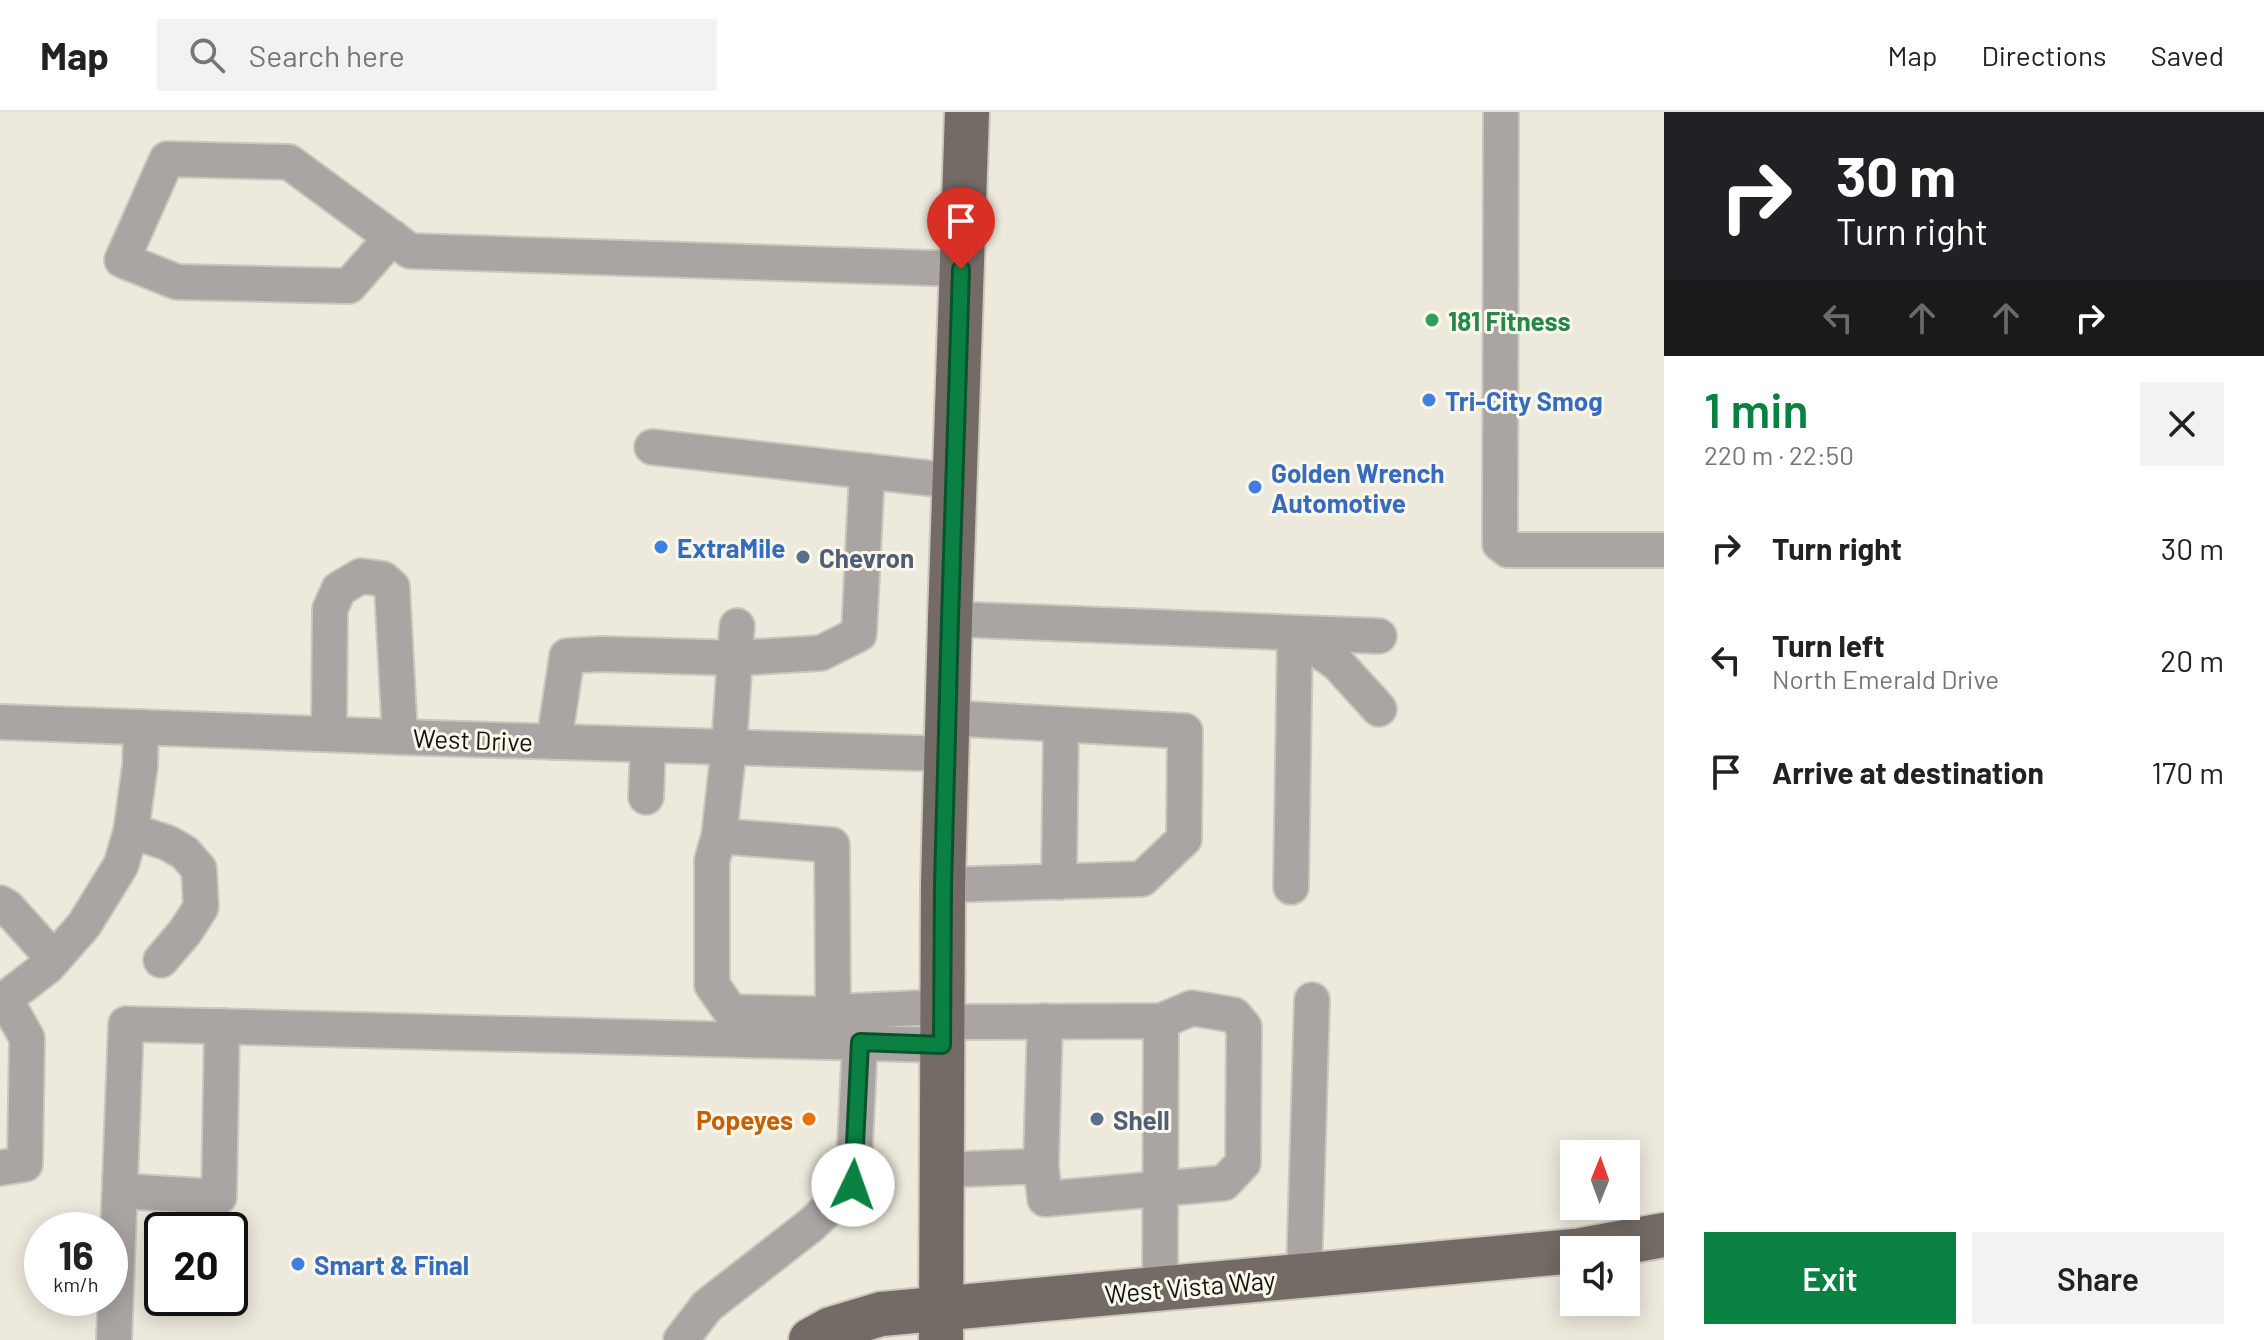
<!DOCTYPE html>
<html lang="en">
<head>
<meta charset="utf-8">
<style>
  :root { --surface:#fff; --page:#f2f2f2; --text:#222; --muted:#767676; --line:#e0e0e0; --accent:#0b8043 }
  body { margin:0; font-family:Barlow,sans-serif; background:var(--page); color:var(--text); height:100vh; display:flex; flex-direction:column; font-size:30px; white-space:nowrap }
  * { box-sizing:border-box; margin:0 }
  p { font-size:26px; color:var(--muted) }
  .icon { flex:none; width:44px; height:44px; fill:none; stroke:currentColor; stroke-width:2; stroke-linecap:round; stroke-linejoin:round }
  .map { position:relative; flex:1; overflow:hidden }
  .sheet { display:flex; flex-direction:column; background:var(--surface); width:600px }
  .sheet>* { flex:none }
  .banner { background:#202124; color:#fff; overflow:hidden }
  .needle { width:52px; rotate:1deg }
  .fabs { position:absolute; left:1560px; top:1028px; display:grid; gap:16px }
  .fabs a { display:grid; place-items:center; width:80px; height:80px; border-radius:0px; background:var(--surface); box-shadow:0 4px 20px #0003; font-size:40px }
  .speed { position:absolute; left:24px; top:1100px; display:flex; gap:16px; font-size:40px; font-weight:700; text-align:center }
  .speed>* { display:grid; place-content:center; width:104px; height:104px; border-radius:50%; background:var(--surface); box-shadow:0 4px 20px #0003; line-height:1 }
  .speed small { font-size:20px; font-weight:400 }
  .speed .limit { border:4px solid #111; border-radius:12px; background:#fff; color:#111 }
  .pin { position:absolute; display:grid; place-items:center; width:68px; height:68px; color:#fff; margin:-82px -34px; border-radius:50% 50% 50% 0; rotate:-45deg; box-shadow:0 0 8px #0007 }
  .pin .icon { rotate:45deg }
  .me { position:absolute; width:88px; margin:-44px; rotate:3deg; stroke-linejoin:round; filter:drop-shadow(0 0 6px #0008) }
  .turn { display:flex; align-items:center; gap:28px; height:168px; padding:0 40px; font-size:36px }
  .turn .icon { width:104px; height:104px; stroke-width:2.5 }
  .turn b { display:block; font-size:56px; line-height:68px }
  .lanes { display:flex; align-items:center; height:76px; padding:0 40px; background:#0003; justify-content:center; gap:40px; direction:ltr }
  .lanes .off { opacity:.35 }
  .round { display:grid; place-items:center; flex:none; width:84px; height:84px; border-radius:0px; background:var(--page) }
  .overview { display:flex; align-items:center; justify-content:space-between; height:136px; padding:0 40px }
  h1 { font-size:48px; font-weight:600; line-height:60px; color:var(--accent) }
  .button { display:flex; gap:16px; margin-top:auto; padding:16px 40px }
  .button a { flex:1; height:92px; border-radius:0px; background:var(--accent); color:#fff; font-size:32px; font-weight:600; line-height:92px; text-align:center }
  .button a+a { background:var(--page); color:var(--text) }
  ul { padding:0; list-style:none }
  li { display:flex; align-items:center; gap:24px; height:112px; padding:0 40px }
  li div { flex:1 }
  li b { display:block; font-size:30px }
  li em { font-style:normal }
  header { display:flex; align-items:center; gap:48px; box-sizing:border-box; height:112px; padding:0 40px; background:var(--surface); border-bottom:2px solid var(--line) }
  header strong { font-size:38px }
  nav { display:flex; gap:44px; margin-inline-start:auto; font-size:28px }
  .search { width:560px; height:72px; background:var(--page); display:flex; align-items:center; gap:20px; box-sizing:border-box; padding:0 28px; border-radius:0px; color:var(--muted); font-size:30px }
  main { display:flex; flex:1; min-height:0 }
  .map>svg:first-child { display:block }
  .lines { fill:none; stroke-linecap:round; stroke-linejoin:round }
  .minor-casing { stroke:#cac7bc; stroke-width:38 }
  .major-casing { stroke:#cac7bc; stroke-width:48 }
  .minor { stroke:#aaa4a2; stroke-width:34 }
  .major { stroke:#746b66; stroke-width:44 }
  .route-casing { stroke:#07532c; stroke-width:20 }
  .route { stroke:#0b8043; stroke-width:14 }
  .leisure-dot { fill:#2e9e5b; stroke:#faf7eb; stroke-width:3 }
  .shop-dot { fill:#3f7fe0; stroke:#faf7eb; stroke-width:3 }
  .service-dot { fill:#5c6f8a; stroke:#faf7eb; stroke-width:3 }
  .food-dot { fill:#e8710a; stroke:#faf7eb; stroke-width:3 }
  .labels { text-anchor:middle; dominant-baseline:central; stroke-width:6; stroke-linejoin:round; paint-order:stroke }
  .leisure-label { font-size:26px; font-weight:bold; fill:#27864d; stroke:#faf7eb; text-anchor:start }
  .shop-label { font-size:26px; font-weight:bold; fill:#366cbe; stroke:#faf7eb; text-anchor:start }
  .service-label { font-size:26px; font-weight:bold; fill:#4e5e75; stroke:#faf7eb; text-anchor:start }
  .street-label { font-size:26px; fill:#14130f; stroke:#faf7eb }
  .food-label { font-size:26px; font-weight:bold; fill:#c56008; stroke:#faf7eb; text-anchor:end }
</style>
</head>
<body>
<header>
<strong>Map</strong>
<div class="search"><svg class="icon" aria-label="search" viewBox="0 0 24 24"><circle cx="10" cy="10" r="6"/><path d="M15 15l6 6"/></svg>Search here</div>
<nav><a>Map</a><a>Directions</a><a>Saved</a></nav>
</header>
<main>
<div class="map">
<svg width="1664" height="1228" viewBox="0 0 1664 1228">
  <rect width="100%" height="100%" fill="#ede9dd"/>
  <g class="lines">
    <g class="minor-casing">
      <g id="minor">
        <polyline points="1501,0 1500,432 1508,438 1664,438"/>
        <polyline points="392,125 349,174 177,170 122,148 167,47 289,50 410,139 961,157"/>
        <polyline points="652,335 954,369"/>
        <polyline points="950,507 1379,524"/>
        <polyline points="737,514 729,635 719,724 832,733 833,900 942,895"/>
        <polyline points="1295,521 1338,552 1379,597"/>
        <polyline points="0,610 400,625 947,642"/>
        <polyline points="329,622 330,497 339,477 361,464 383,467 392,475 400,625"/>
        <polyline points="554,630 567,544 601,542 736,546 821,541 859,522 867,359"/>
        <polyline points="646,685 648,633"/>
        <polyline points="131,719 168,731 185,741 199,757 201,795 185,820 161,848"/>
        <polyline points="719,724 712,748 712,873 731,900 823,902 833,900"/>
        <polyline points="1059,770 1061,613"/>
        <polyline points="943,773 1142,767 1184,727 1185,619 947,606"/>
        <polyline points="1291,775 1295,521"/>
        <polyline points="0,791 7,795 54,847"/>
        <polyline points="0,891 48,854 84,813 121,753 131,719 140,654 141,615"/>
        <polyline points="943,910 1161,909 1160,1177"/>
        <polyline points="1041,1054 1045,1087 1224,1071 1243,1051 1244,915 1234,903 1192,896 1161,909"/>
        <polyline points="0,1056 25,1052 27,926 5,887"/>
        <polyline points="942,1058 1041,1054 1045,909"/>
        <polyline points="120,1079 219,1085 222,914"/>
        <polyline points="1304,1164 1312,888"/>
        <polyline points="114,1228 126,912 942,933"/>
        <polyline points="681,1228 707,1194 811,1113 853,1073 860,930"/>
      </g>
    </g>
    <g class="major-casing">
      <g id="major">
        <polyline points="1582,1138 1664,1123"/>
        <polyline points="811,1228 831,1217 881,1202 1574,1139"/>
        <polyline points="941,1228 943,773 950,507 967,0"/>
      </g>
    </g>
    <use href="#minor" class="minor"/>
    <use href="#major" class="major"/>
  </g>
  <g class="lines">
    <g class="route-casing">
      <polyline id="route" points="853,1073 860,930 942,933 943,773 950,507 961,157"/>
    </g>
    <use href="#route" class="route"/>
  </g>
  <circle class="leisure-dot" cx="1432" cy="208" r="8"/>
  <g class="shop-dot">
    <circle cx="1429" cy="288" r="8"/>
    <circle cx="1255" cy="375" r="8"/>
    <circle cx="661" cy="435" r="8"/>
    <circle cx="298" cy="1152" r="8"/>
  </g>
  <g class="service-dot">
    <circle cx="803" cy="445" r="8"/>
    <circle cx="1097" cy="1007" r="8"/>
  </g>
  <circle class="food-dot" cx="809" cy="1007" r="8"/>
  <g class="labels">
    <g class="leisure-label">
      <text x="1448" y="208">181 Fitness</text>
    </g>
    <g class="shop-label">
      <text x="1445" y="288">Tri-City Smog</text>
      <text x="1271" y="360">Golden Wrench<tspan x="1271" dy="30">Automotive</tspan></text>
      <text x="677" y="435">ExtraMile</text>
      <text x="314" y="1152">Smart &amp; Final</text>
    </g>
    <g class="service-label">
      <text x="819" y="445">Chevron</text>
      <text x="1113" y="1007">Shell</text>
    </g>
    <g class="street-label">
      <text transform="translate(473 627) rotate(2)">West Drive</text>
      <text transform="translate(1190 1174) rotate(-5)">West Vista Way</text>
    </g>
    <g class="food-label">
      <text x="793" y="1007">Popeyes</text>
    </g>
  </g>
</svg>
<div class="fabs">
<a><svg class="needle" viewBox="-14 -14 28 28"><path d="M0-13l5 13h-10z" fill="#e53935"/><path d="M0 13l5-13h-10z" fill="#767676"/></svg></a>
<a><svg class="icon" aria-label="sound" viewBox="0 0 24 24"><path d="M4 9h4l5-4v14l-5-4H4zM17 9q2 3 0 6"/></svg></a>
</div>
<div class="speed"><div>16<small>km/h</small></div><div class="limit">20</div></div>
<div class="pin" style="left:961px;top:157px;background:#d93025"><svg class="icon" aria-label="arrive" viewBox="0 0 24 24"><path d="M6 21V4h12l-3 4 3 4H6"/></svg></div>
<svg class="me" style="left:853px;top:1073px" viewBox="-20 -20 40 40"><circle r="19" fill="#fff"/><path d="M0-13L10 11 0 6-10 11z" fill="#0b8043"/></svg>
</div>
<section class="sheet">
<div class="banner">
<div class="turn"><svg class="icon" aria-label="right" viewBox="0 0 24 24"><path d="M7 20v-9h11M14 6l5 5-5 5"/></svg><div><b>30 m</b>Turn right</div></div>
<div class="lanes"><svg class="icon off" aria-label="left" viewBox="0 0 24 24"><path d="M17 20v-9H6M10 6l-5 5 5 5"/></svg><svg class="icon off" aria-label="ahead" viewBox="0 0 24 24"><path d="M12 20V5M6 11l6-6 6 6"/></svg><svg class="icon off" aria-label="ahead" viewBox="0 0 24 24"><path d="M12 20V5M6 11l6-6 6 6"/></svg><svg class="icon" aria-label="right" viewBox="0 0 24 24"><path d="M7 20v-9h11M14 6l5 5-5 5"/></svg></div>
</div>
<div class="overview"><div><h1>1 min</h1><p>220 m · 22:50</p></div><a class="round"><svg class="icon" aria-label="close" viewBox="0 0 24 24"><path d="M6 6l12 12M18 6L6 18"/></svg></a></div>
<ul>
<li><svg class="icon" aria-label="right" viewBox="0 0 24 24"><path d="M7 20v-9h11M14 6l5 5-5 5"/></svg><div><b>Turn right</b></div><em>30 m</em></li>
<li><svg class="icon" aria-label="left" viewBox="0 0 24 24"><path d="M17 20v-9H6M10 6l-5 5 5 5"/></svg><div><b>Turn left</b><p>North Emerald Drive</p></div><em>20 m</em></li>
<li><svg class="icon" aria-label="arrive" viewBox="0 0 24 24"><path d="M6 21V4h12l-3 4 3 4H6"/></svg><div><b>Arrive at destination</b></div><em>170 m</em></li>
</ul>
<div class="button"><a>Exit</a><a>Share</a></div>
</section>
</main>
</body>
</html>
